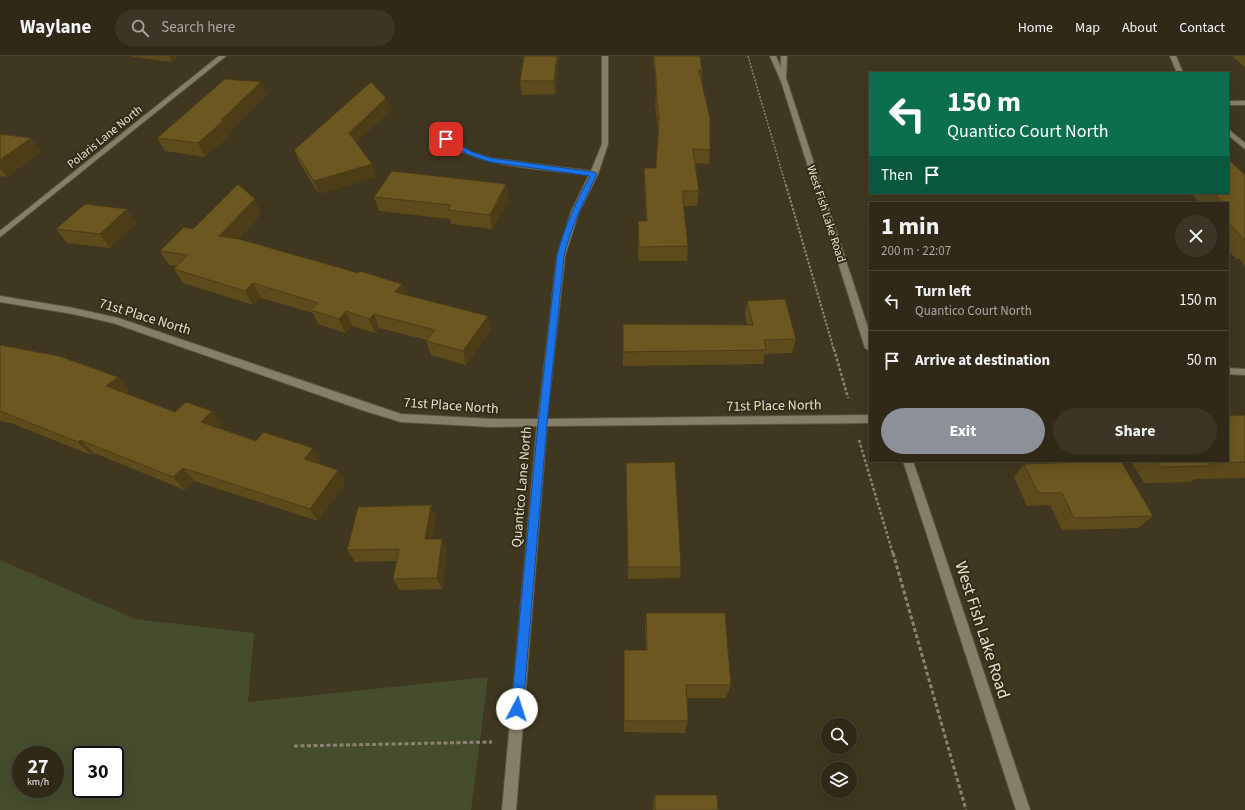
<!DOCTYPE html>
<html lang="en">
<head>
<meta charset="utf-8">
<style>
  :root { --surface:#302918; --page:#3c3525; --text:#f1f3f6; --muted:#a8a6a2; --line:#4b4537; --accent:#8c9099 }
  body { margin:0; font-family:"Source Sans 3",sans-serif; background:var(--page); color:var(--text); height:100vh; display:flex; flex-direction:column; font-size:15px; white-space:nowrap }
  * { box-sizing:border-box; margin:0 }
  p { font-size:13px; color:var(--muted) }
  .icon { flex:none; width:22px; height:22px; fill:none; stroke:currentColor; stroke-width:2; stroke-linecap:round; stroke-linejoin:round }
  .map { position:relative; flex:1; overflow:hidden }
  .drawer { position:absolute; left:869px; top:146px; width:360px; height:260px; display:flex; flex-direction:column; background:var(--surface); border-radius:0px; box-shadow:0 4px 16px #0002,0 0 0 1px var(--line) }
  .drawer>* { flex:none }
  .top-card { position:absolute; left:869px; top:16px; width:360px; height:122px; border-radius:0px; box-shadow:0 4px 16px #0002,0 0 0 1px var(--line); background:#0b6e4f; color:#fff; overflow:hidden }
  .tools { position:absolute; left:821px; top:662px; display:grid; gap:8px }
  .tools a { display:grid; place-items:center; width:36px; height:36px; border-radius:50%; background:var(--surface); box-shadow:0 4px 16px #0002,0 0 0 1px var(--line); font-size:20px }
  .speed { position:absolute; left:12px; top:690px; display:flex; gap:8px; font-size:20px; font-weight:700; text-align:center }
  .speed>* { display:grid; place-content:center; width:52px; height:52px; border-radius:50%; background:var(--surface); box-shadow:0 4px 16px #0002,0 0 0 1px var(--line); line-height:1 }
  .speed small { font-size:10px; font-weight:400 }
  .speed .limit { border:2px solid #111; border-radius:6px; background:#fff; color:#111 }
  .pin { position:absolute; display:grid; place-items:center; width:34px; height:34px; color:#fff; margin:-17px; border-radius:8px; box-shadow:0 2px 6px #0006 }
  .me { position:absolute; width:44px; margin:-22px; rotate:5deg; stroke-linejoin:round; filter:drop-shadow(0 0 3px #0008) }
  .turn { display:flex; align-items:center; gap:14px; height:84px; padding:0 12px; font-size:18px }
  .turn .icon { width:52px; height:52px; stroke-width:2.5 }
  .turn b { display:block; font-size:28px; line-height:34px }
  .then { display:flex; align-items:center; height:38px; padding:0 12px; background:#0003; gap:8px; font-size:15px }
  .round { display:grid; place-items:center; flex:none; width:42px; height:42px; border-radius:21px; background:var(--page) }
  .overview { display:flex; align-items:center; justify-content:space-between; height:68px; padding:0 12px }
  h1 { font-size:24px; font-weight:700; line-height:30px }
  .button { display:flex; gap:8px; margin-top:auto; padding:8px 12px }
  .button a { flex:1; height:46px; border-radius:24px; background:var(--accent); color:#fff; font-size:16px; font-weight:700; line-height:46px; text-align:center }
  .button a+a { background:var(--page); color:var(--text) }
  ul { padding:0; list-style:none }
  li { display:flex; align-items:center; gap:12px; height:60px; padding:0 12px; border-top:1px solid var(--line) }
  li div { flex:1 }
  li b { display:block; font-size:15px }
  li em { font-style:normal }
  header { display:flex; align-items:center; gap:24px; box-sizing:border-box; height:56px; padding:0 20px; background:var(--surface); border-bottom:1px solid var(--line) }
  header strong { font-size:19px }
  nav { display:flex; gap:22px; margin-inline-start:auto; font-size:14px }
  .search { width:280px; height:36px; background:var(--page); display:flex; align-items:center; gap:10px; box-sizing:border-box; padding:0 14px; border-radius:22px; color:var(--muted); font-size:15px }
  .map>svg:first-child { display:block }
  .green { fill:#464d2d; fill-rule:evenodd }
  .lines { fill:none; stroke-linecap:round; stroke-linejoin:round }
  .minor-casing { stroke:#5e5540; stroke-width:2 }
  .path-far3 { stroke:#8b8371; stroke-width:1.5; stroke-dasharray:2 1.5; stroke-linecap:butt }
  .path-far2 { stroke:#8b8371; stroke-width:2; stroke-dasharray:2.5 1.5; stroke-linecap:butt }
  .path-far1 { stroke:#8b8371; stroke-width:2.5; stroke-dasharray:3 2; stroke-linecap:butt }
  .path { stroke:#8b8371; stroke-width:3; stroke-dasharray:4 2.5; stroke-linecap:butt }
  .minor { fill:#867f68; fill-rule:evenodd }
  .wall { fill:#5d4b1c }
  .shaded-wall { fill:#4c3d17 }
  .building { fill:#6c5721; stroke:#4c3d17 }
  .route { fill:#1a73e8; stroke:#114b97 }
  .labels { text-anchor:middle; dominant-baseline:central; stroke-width:4; stroke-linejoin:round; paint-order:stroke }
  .far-street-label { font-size:12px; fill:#e4ded1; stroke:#362c16 }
  .street-label { font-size:14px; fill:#e4ded1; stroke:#362c16 }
  .near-street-label { font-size:17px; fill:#e4ded1; stroke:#362c16 }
</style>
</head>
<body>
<header>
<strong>Waylane</strong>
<div class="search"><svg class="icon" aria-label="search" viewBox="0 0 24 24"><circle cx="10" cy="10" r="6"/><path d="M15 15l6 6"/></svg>Search here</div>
<nav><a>Home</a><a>Map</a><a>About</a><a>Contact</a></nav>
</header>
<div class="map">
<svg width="1245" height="754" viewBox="0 0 1245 754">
  <rect width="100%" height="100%" fill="#403720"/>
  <path class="green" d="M0 504 135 563 254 577 248 646 488 621 471 754H0ZM21 699H55V733H21ZM81 699H115V733H81Z"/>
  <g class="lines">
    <g class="minor-casing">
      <g id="minor">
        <polygon points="219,0 226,0 0,181 0,175"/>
        <path d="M602 0H608V88L598 118 579 156 565 200 547 363 870 359V367L547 370 516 754H502L537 370 492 371 401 366 362 354 113 267 73 258 0 246V240L73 252 118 262 401 358 492 363H538L557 200 571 156 589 119C549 114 471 111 443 83L448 82 471 96 491 102 591 115 602 88Z"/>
        <polygon points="770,0 776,0 781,12 781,0 787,0 786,22 870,278 870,295 865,292 781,25"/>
        <polygon points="1170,0 1176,0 1183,17 1177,17"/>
        <rect x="1228" y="45" width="17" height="4"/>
        <polygon points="1228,73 1245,87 1245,93 1228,79"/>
        <polygon points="1228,312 1245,313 1245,319 1228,318"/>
        <polygon points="903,405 913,405 1030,754 1016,754"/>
      </g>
    </g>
    <polyline class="path-far3" points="748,0 786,130"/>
    <polyline class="path-far2" points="786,129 834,294"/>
    <g class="path-far1">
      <polyline points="834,293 848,342"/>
      <polyline points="859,384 893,498"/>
    </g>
    <g class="path">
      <polyline points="893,497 966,754"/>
      <polyline points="294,690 492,686"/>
    </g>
    <use href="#minor" class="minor"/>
  </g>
  <g class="wall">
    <polygon points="132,0 179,0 171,6 133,1"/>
    <polygon points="559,0 555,38 522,39 520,25"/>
    <polygon points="653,0 700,0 702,14 702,24 710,94 709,108 695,107 699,135 697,150 683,150 688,190 687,205 638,205 638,165 646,165 644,126 644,112 656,112 658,74 655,49 656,35"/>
    <polygon points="1232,0 1245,0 1245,11"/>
    <polygon points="261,26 266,39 229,76 230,79 205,101 165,95 157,82"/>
    <polygon points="390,55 356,86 372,108 376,121 319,138 299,106 294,94"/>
    <polygon points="0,78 31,82 41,96 7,121 0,120"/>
    <polygon points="1245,119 1245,211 1240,203 1236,203 1228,194 1228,147 1200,147 1191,137 1228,137"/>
    <polygon points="374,141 509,143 492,173 451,168 450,163 379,155"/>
    <polygon points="261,158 238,183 358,217 402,228 405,238 491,274 466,309 431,299 426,285 427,284 379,272 375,277 352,270 345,277 318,268 313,257 261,242 253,249 183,227 174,213 177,210 169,209 160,195 193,173"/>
    <polygon points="136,167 110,192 67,187 56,173"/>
    <polygon points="747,245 796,283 792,297 765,298 763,308 623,310 623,268 747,269 745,259"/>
    <polygon points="0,289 118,321 129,334 126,338 175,356 212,355 222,369 219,372 256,385 321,405 319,408 338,414 345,427 318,465 194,425 185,434 94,397 91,399 11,367 0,365"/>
    <polygon points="1245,359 1245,422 1194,423 1192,426 1144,427 1131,405 1228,405"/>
    <polygon points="626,407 681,511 680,522 628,523"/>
    <polygon points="1024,408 1153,460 1138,472 1062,474 1050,449 1027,450 1014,421"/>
    <polygon points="431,449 436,462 432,483 447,495 442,533 400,534 393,523 397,505 355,506 347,494"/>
    <polygon points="646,557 731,629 726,642 687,642 688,665 685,677 624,676 624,594 646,594 645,573"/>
    <polygon points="655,739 718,754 653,754 653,748"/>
  </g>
  <g class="shaded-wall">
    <polygon points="169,0 179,0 171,6"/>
    <polygon points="557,0 559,0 555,38 554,25"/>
    <polygon points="261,26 266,39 229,76 230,79 205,101 198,87"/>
    <polygon points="386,42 390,55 353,89 349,77"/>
    <polygon points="31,82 41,96 7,121 0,112 0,104"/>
    <polygon points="372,108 376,121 319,138 314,125"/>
    <polygon points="506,128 509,143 492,173 490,159"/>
    <polygon points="255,143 261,158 227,194 219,180"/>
    <polygon points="127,153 136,167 110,192 100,178"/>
    <polygon points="253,227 261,242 253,249 245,235"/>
    <polygon points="402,228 406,242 395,236"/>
    <polygon points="346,255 352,270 345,277 339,263"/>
    <polygon points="374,258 379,272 375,277 369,263"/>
    <polygon points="488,260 491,274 466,309 463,295"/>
    <polygon points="118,321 129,334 118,344 106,330"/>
    <polygon points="212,355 222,369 212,379 201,366"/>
    <polygon points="80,384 94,397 91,399 78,386"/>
    <polygon points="313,392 321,405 313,417 304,403"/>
    <polygon points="183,412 194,425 185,434 173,421"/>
    <polygon points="338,414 345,427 318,465 310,453"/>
    <polygon points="431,449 436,462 430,495 425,483"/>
    <polygon points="442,483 447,495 442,533 437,522"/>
  </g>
  <g class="building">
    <polygon points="524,0 557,0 554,25 520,25"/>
    <polygon points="654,0 700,0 702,14 699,14 710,62 710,94 693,93 699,135 682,135 688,190 639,191 638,165 647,165 644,112 656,112 659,63 656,35 657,35"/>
    <polygon points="225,23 261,26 221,64 223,65 198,87 157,82"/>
    <polygon points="371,26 386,42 349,77 372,108 314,125 294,94"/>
    <polygon points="0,78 31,82 0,104"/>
    <polygon points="1228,103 1245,119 1245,185 1228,166 1228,147 1223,147 1214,137 1228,137"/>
    <polygon points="392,115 506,128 490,159 448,154 451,149 374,141"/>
    <polygon points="238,128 255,143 219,180 239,183 358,217 360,215 402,228 395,236 488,260 463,295 426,285 435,274 374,258 369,263 346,255 339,263 311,254 318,247 253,227 245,235 174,213 188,199 160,195 184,171 193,173"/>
    <polygon points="85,148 127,153 100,178 56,173"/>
    <polygon points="785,243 796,283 764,284 766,294 623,296 623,268 753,269 747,245"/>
    <polygon points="0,289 59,300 118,321 106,330 175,356 186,346 212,355 201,366 256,385 263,376 313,392 304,403 338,414 310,453 183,412 173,421 80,384 78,386 0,355"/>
    <polygon points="1245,359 1245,406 1209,407 1210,410 1161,411 1158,405 1228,405 1228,360"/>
    <polygon points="1121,405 1153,460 1074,462 1062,437 1038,437 1024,408"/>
    <polygon points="675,406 681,511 628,511 626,407"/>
    <polygon points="431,449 425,483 442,483 437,522 393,523 399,493 347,494 358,451"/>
    <polygon points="646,557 725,557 731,629 686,629 688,665 624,665 624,594 647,594"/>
    <polygon points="655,739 717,739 718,754 655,754"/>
  </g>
  <path class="route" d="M444 82H448L472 96 491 102 594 116 597 118C584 145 571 171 564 200L547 367 523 653 521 658 517 659 513 658 511 653 538 367 557 200C564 171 576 146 590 120L490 106 467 98 444 84Z"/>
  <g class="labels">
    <g class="far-street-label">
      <text transform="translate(105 81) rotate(-39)">Polaris Lane North</text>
      <text transform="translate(826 158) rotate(72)">West Fish Lake Road</text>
    </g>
    <g class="street-label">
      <text transform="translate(145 261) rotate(17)">71st Place North</text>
      <text transform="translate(451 350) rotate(4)">71st Place North</text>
      <text transform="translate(774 350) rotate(-1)">71st Place North</text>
      <text transform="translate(522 431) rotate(-85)">Quantico Lane North</text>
    </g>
    <g class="near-street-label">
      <text transform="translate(982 574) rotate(72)">West Fish Lake Road</text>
    </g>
  </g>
</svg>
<div class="tools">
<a><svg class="icon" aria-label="search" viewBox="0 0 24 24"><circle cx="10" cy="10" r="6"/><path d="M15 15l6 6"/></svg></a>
<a><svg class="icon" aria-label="layers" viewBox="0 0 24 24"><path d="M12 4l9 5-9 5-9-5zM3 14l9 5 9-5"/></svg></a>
</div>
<div class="speed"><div>27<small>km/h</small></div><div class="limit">30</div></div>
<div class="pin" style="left:446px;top:83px;background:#d93025"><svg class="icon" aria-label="arrive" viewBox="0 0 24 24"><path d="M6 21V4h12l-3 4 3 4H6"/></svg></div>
<svg class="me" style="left:517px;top:653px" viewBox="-20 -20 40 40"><circle r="19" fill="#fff"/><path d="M0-13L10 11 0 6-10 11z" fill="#1a73e8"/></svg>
<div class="top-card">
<div class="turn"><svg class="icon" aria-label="left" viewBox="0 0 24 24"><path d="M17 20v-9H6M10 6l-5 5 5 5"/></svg><div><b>150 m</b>Quantico Court North</div></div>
<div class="then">Then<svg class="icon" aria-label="arrive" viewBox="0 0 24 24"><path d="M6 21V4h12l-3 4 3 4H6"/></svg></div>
</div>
<section class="drawer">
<div class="overview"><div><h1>1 min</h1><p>200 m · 22:07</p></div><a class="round"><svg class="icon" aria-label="close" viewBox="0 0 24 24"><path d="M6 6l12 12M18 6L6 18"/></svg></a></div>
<ul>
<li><svg class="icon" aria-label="left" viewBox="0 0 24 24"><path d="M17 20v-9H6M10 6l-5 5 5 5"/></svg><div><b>Turn left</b><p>Quantico Court North</p></div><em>150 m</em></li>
<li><svg class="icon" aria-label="arrive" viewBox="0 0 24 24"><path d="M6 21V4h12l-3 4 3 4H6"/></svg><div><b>Arrive at destination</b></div><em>50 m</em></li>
</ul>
<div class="button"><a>Exit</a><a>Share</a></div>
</section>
</div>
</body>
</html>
